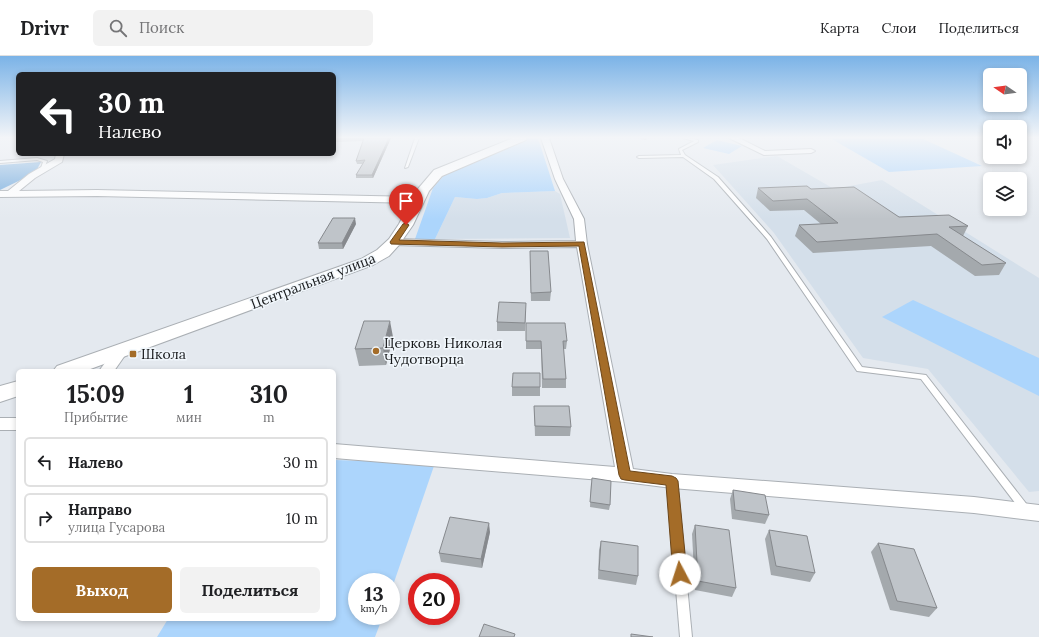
<!DOCTYPE html>
<html lang="ru">
<head>
<meta charset="utf-8">
<style>
  :root { --surface:#fff; --page:#f2f2f2; --text:#202124; --muted:#757577; --line:#e0e0e0; --accent:#a46c28 }
  body { margin:0; font-family:Lora,serif; background:var(--page); color:var(--text); height:100vh; display:flex; flex-direction:column; font-size:15px; white-space:nowrap }
  * { box-sizing:border-box; margin:0 }
  p { font-size:13px; color:var(--muted) }
  .icon { flex:none; width:22px; height:22px; fill:none; stroke:currentColor; stroke-width:2; stroke-linecap:round; stroke-linejoin:round }
  .map { position:relative; flex:1; overflow:hidden }
  .sheet { position:absolute; left:16px; top:313px; width:320px; height:252px; display:flex; flex-direction:column; background:var(--surface); border-radius:6px; box-shadow:0 2px 6px #0003 }
  .sheet>* { flex:none }
  .hud { position:absolute; left:16px; top:16px; width:320px; height:84px; border-radius:6px; box-shadow:0 2px 6px #0003; background:#202124; color:#fff; overflow:hidden }
  .needle { width:26px; rotate:283deg }
  .tools { position:absolute; left:983px; top:12px; display:grid; gap:8px }
  .tools a { display:grid; place-items:center; width:44px; height:44px; border-radius:6px; background:var(--surface); box-shadow:0 2px 6px #0003; font-size:20px }
  .speed { position:absolute; left:348px; top:517px; display:flex; gap:8px; font-size:20px; font-weight:700; text-align:center }
  .speed>* { display:grid; place-content:center; width:52px; height:52px; border-radius:50%; background:var(--surface); box-shadow:0 2px 6px #0003; line-height:1 }
  .speed small { font-size:10px; font-weight:400 }
  .speed .limit { border:6px solid #d22; background:#fff; color:#111 }
  .pin { position:absolute; display:grid; place-items:center; width:34px; height:34px; color:#fff; margin:-41px -17px; border-radius:50% 50% 50% 0; rotate:-45deg; box-shadow:0 0 4px #0007 }
  .pin .icon { rotate:45deg }
  .me { position:absolute; width:44px; margin:-22px; rotate:355deg; stroke-linejoin:round; filter:drop-shadow(0 0 3px #0008) }
  .turn { display:flex; align-items:center; gap:14px; height:84px; padding:0 16px; font-size:18px }
  .turn .icon { width:52px; height:52px; stroke-width:2.5 }
  .turn b { display:block; font-size:28px; line-height:34px }
  .eta { display:flex; justify-content:space-evenly; align-items:center; height:68px; text-align:center }
  .eta b { font-size:24px; font-weight:700; line-height:28px }
  .primary-button { display:flex; gap:8px; margin-top:auto; padding:8px 16px }
  .primary-button a { flex:1; height:46px; border-radius:6px; background:var(--accent); color:#fff; font-size:16px; font-weight:700; line-height:46px; text-align:center }
  .primary-button a+a { background:var(--page); color:var(--text) }
  ul { padding:0; list-style:none }
  li { display:flex; align-items:center; gap:12px; height:50px; margin:0 8px 6px; padding:0 8px; border:2px solid var(--line); border-radius:6px }
  li div { flex:1 }
  li b { display:block; font-size:15px }
  li em { font-style:normal }
  header { display:flex; align-items:center; gap:24px; box-sizing:border-box; height:56px; padding:0 20px; background:var(--surface); border-bottom:1px solid var(--line) }
  header strong { font-size:19px }
  nav { display:flex; gap:22px; margin-inline-start:auto; font-size:14px }
  .search { width:280px; height:36px; background:var(--page); display:flex; align-items:center; gap:10px; box-sizing:border-box; padding:0 14px; border-radius:6px; color:var(--muted); font-size:15px }
  .map>svg:first-child { display:block }
  .built { fill:#d4dfea }
  .green { fill:#acd5fc }
  .forest { fill:#6fa8dc }
  .lines { fill:none; stroke-linecap:round; stroke-linejoin:round }
  .lane-casing { stroke:#aaafb4; stroke-width:2 }
  .street-casing { stroke:#aaafb4; stroke-width:2 }
  .secondary-casing { stroke:#aaafb4; stroke-width:2 }
  .lane { fill:#fff; fill-rule:evenodd }
  .street { fill:#fff; fill-rule:evenodd }
  .secondary { fill:#fff; fill-rule:evenodd }
  .wall { fill:#a4a9ad }
  .shaded-wall { fill:#86898d }
  .building { fill:#bfc4c9; stroke:#86898d }
  .route { fill:#a46c28; stroke:#6b461a }
  .poi-dot { fill:#a46c28; stroke:#f1f7fc; stroke-width:1.5 }
  .labels { text-anchor:middle; dominant-baseline:central; stroke-width:3; stroke-linejoin:round; paint-order:stroke }
  .street-label { font-size:14px; fill:#17191b; stroke:#f1f7fc }
  .poi-label { font-size:14px; fill:#17191b; stroke:#f1f7fc; text-anchor:start }
</style>
</head>
<body>
<header>
<strong>Drivr</strong>
<div class="search"><svg class="icon" aria-label="search" viewBox="0 0 24 24"><circle cx="10" cy="10" r="6"/><path d="M15 15l6 6"/></svg>Поиск</div>
<nav><a>Карта</a><a>Слои</a><a>Поделиться</a></nav>
</header>
<div class="map">
<svg width="1039" height="581" viewBox="0 0 1039 581">
  <rect width="100%" height="100%" fill="#e4e9ef"/>
  <g class="built">
    <polygon points="777,100 834,133 882,124 1039,222 1039,435 1029,436 928,313 863,302 774,177 713,109"/>
    <polygon points="555,135 560,138 570,182 435,183 455,141 477,143 487,142 502,137"/>
  </g>
  <g class="green">
    <polygon points="529,82 538,82 555,135 502,137 487,142 477,143 455,141 435,183 415,183 433,132 446,117"/>
    <polygon points="830,82 921,82 982,110 889,116"/>
    <polygon points="717,84 742,90 729,98 703,92"/>
    <polygon points="913,244 1039,302 1039,340 882,261"/>
    <polygon points="334,404 435,407 391,535 391,526 357,526 357,560 383,560 375,581 157,581 168,563 334,563"/>
  </g>
  <polygon class="forest" points="41,106 35,117 0,134 0,109"/>
  <g class="lines">
    <g class="lane-casing">
      <g id="lane">
        <polygon points="415,82 419,82 408,111 405,112"/>
        <polygon points="683,82 689,82 698,84 698,86 682,94 685,99 718,121 771,181 862,311 926,319 1028,450 1030,453 1028,456 1025,457 1022,456 921,323 857,315 767,183 714,123 683,101 639,102 637,101 639,100 681,99 679,93 694,85"/>
        <polygon points="37,102 47,105 43,116 40,115 43,106 37,104 0,107 0,105"/>
        <polygon points="672,421 675,422 677,425 692,581 680,581 667,425 669,422"/>
      </g>
    </g>
    <g class="street-casing">
      <g id="street">
        <polygon points="541,82 549,82 563,123 584,163 587,188 633,413 672,418 974,441 1039,449 1039,465 974,457 672,432 625,426 334,402 334,388 615,411 577,191 502,192 394,189 389,186 394,183 502,186 576,185 574,163 555,123"/>
        <polygon points="729,82 739,82 765,95 811,93 815,95 811,97 764,99"/>
        <polygon points="56,98 64,98 62,106 35,122 19,135 97,134 417,141 422,144 417,147 97,140 0,141 0,135 8,135 29,118 55,103"/>
        <polygon points="121,291 126,292 128,295 114,315 99,315 116,292"/>
        <rect x="0" y="362" width="18" height="12"/>
      </g>
    </g>
    <g class="secondary-casing">
      <g id="secondary">
        <polygon points="513,82 527,82 526,84 442,120 429,135 413,169 399,189 389,200 373,209 85,315 53,315 57,310 361,203 377,194 389,183 399,168 417,134 434,114"/>
        <polygon points="18,325 18,340 0,346 0,330"/>
      </g>
    </g>
    <use href="#lane" class="lane"/>
    <use href="#street" class="street"/>
    <use href="#secondary" class="secondary"/>
  </g>
  <g class="wall">
    <polygon points="334,82 391,82 373,122 356,122 356,119 363,108 357,108 356,105 363,85 334,86"/>
    <polygon points="637,82 649,82 645,84"/>
    <polygon points="758,132 811,133 899,161 968,170 963,180 1006,207 999,219 975,220 931,190 813,197 795,180 799,169 821,168 804,154 770,155 756,142"/>
    <polygon points="356,168 343,193 319,193 318,187"/>
    <polygon points="530,203 551,236 550,245 531,245"/>
    <polygon points="526,255 525,275 497,275 497,266"/>
    <polygon points="526,267 567,285 566,293 563,293 566,323 566,332 542,332 541,293 526,293"/>
    <polygon points="393,281 386,309 359,310 355,293"/>
    <rect x="512" y="331" width="28" height="9"/>
    <polygon points="534,350 571,371 570,380 535,380"/>
    <polygon points="591,427 610,449 609,454 590,451"/>
    <polygon points="733,434 769,459 765,468 732,463 730,443"/>
    <polygon points="695,469 736,532 732,541 695,534 692,478"/>
    <polygon points="769,474 815,517 810,526 771,519 765,483"/>
    <polygon points="490,476 482,512 441,506 439,497"/>
    <polygon points="601,485 638,520 636,529 598,523 599,494"/>
    <polygon points="878,487 937,552 929,561 890,554 871,496"/>
  </g>
  <g class="shaded-wall">
    <polygon points="389,82 391,82 373,122 372,119"/>
    <polygon points="355,162 356,168 343,193 342,187"/>
    <polygon points="390,265 393,281 386,309 383,292"/>
    <polygon points="489,467 490,476 482,512 481,503"/>
  </g>
  <g class="building">
    <polygon points="334,82 389,82 372,119 356,119 365,104 356,105 364,82 334,83"/>
    <polygon points="807,130 811,133 854,131 899,161 949,159 968,170 949,171 1006,207 982,209 937,178 817,186 799,169 838,167 807,143 773,145 758,132"/>
    <polygon points="333,162 355,162 342,187 318,187"/>
    <polygon points="530,195 548,195 551,236 531,237"/>
    <polygon points="499,246 526,247 525,267 497,266"/>
    <polygon points="364,265 390,265 383,292 355,293"/>
    <polygon points="526,267 565,267 567,285 563,285 566,323 543,323 541,285 526,285"/>
    <polygon points="513,317 540,317 540,331 512,331"/>
    <polygon points="534,350 569,350 571,371 535,370"/>
    <polygon points="592,422 611,425 610,449 590,446"/>
    <polygon points="733,434 765,439 769,459 735,454"/>
    <polygon points="450,461 489,467 481,503 439,497"/>
    <polygon points="695,469 729,474 736,532 698,525"/>
    <polygon points="769,474 807,480 815,517 776,510"/>
    <polygon points="601,485 638,490 638,520 599,514"/>
    <polygon points="878,487 914,493 937,552 897,545"/>
    <polygon points="484,568 515,578 514,581 479,581"/>
    <polygon points="631,578 653,581 631,581"/>
  </g>
  <linearGradient id="sky" x2="0" y2="1"><stop stop-color="#7bb3e7"/><stop offset="0.5" stop-color="#f3f5f8"/><stop offset="1" stop-color="#f3f5f8" stop-opacity="0"/></linearGradient>
  <rect width="1039" height="163" fill="url(#sky)"/>
  <polygon class="route" points="406,167 409,169 399,184 502,187 584,186 630,415 672,420 676,422 678,425 687,518 685,523 680,525 675,523 673,518 666,429 625,424 621,423 619,419 579,190 502,191 391,188 390,186 403,168"/>
  <g class="poi-dot">
    <circle cx="376" cy="295" r="4"/>
    <rect x="129" y="294" width="8" height="8" rx="2"/>
  </g>
  <g class="labels">
    <g class="street-label">
      <text transform="translate(313 225) rotate(-21)">Центральная улица</text>
    </g>
    <g class="poi-label">
      <text x="384" y="287">Церковь Николая<tspan x="384" dy="16">Чудотворца</tspan></text>
      <text x="141" y="298">Школа</text>
    </g>
  </g>
</svg>
<div class="tools">
<a><svg class="needle" viewBox="-14 -14 28 28"><path d="M0-13l5 13h-10z" fill="#e53935"/><path d="M0 13l5-13h-10z" fill="#757577"/></svg></a>
<a><svg class="icon" aria-label="sound" viewBox="0 0 24 24"><path d="M4 9h4l5-4v14l-5-4H4zM17 9q2 3 0 6"/></svg></a>
<a><svg class="icon" aria-label="layers" viewBox="0 0 24 24"><path d="M12 4l9 5-9 5-9-5zM3 14l9 5 9-5"/></svg></a>
</div>
<div class="speed"><div>13<small>km/h</small></div><div class="limit">20</div></div>
<div class="pin" style="left:406px;top:169px;background:#d93025"><svg class="icon" aria-label="arrive" viewBox="0 0 24 24"><path d="M6 21V4h12l-3 4 3 4H6"/></svg></div>
<svg class="me" style="left:680px;top:518px" viewBox="-20 -20 40 40"><circle r="19" fill="#fff"/><path d="M0-13L10 11 0 6-10 11z" fill="#a46c28"/></svg>
<div class="hud">
<div class="turn"><svg class="icon" aria-label="left" viewBox="0 0 24 24"><path d="M17 20v-9H6M10 6l-5 5 5 5"/></svg><div><b>30 m</b>Налево</div></div>
</div>
<section class="sheet">
<div class="eta">
<div><b>15:09</b><p>Прибытие</p></div>
<div><b>1</b><p>мин</p></div>
<div><b>310</b><p>m</p></div>
</div>
<ul>
<li><svg class="icon" aria-label="left" viewBox="0 0 24 24"><path d="M17 20v-9H6M10 6l-5 5 5 5"/></svg><div><b>Налево</b></div><em>30 m</em></li>
<li><svg class="icon" aria-label="right" viewBox="0 0 24 24"><path d="M7 20v-9h11M14 6l5 5-5 5"/></svg><div><b>Направо</b><p>улица Гусарова</p></div><em>10 m</em></li>
</ul>
<div class="primary-button"><a>Выход</a><a>Поделиться</a></div>
</section>
</div>
</body>
</html>
